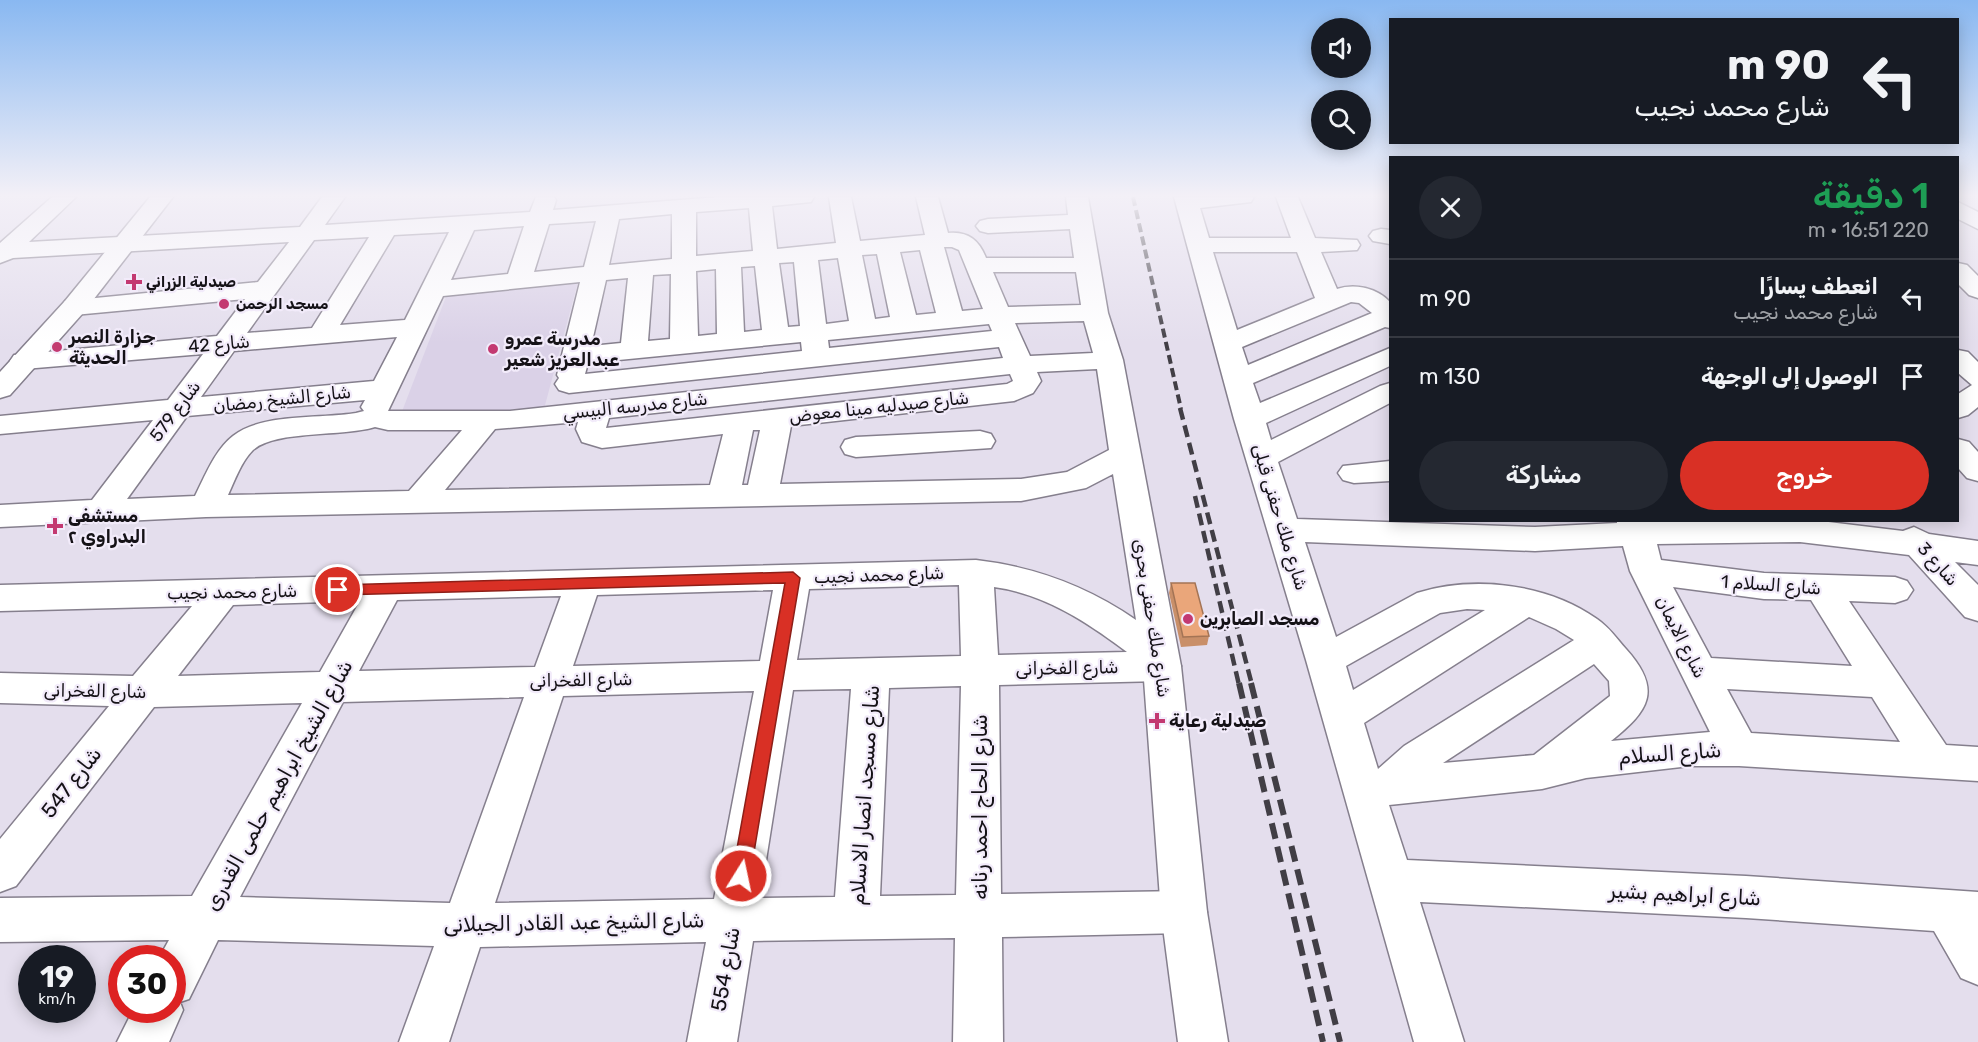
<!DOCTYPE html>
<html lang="ar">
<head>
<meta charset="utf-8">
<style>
  :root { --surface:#171b24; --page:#242831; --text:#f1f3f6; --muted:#9ea1a6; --line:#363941; --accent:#d93025 }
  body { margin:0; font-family:Rubik,Vazirmatn,sans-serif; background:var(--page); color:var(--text); direction:rtl; height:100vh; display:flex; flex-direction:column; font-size:22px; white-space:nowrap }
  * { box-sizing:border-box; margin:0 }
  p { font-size:20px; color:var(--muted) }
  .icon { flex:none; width:33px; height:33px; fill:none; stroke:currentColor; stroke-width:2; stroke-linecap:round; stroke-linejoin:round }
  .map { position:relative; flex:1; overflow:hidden; direction:ltr }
  .drawer { position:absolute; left:1389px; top:156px; width:570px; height:366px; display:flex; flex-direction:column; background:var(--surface); border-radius:0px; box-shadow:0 3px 15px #0003; direction:rtl }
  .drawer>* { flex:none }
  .hud { position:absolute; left:1389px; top:18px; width:570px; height:126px; border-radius:0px; box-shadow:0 3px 15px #0003; direction:rtl; background:#171b24; color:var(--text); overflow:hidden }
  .fabs { position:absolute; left:1311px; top:18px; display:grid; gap:12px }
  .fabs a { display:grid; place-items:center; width:60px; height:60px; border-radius:50%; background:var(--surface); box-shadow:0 3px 15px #0003; font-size:30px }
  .speed { position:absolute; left:18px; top:945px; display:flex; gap:12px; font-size:30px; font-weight:700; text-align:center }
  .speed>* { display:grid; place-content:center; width:78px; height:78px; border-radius:50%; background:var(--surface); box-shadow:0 3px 15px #0003; line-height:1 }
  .speed small { font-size:15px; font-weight:400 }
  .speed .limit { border:9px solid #d22; background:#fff; color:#111 }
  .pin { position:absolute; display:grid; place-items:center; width:51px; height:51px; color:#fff; margin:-26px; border:3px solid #fff; border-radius:50%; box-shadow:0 2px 6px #0007 }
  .me { position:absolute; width:66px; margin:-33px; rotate:10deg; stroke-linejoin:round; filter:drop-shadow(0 0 4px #0008) }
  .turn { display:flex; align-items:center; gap:21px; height:126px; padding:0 30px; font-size:27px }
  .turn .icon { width:78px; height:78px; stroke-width:2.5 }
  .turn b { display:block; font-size:42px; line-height:51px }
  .round { display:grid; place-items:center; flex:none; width:63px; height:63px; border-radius:32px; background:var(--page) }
  .overview { display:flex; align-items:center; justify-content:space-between; height:102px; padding:0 30px }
  h1 { font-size:36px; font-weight:600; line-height:45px; color:#1e9e55 }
  .cta { display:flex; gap:12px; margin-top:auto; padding:12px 30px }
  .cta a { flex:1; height:69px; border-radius:36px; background:var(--accent); color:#fff; font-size:24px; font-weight:600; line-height:69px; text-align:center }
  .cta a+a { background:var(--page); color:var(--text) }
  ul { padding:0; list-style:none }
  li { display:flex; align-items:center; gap:18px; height:78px; padding:0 30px; border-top:2px solid var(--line) }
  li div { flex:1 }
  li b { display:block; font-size:22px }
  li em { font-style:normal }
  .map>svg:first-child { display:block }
  .built { fill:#dad1e7 }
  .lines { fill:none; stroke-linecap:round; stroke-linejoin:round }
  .minor-casing { stroke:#857f8d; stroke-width:3 }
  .major-casing { stroke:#857f8d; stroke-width:3 }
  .minor { fill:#fff; fill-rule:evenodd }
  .major { fill:#fff; fill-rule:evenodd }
  .rail-far2 { stroke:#413e45; stroke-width:4; stroke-dasharray:9 4.5; stroke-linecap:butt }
  .rail-far1 { stroke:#413e45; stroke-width:4.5; stroke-dasharray:12 6; stroke-linecap:butt }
  .rail { stroke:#413e45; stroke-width:6; stroke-dasharray:16 8; stroke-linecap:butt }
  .wall { fill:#c98f69 }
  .building { fill:#eaa67a; stroke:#a47455; stroke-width:1.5 }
  .route { fill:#d93025; stroke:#8d1f18; stroke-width:1.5 }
  .poi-dot { fill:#c33971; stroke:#f2ebfa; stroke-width:2 }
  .labels { text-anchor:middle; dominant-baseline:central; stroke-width:4.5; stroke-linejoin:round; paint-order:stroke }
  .far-poi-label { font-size:15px; font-weight:bold; fill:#151217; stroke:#f2ebfa; text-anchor:start }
  .poi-label { font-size:18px; font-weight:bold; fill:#151217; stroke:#f2ebfa; text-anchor:start }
  .street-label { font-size:18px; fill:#151217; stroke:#f2ebfa }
  .near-street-label { font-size:21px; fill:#151217; stroke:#f2ebfa }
</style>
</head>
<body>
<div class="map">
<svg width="1978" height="1042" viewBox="0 0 1978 1042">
  <rect width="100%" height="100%" fill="#e4deed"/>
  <polygon class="built" points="579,278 544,409 401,414 449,289"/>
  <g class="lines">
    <g class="minor-casing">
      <g id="minor">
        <path d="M52 197H76L29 242 300 227 322 197H345L325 225 530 212 536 197H554L556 200 553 210 718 197H814L811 202 772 206 777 249 836 243 829 197H851L860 241 925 235 916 197H938L948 233C968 231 979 240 986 258H1074L1070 229 988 233 980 231 976 226 980 221 988 219 1068 215 1066 197H1088L1108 313 1123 360 1181 666 1175 676 1162 681 999 685 1001 894 1184 891 1200 897 1207 912 1200 927 1184 933 1002 937 1003 1042H953L955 938 753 941 737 1042H687L706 942 480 947 449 1042H399L434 946 218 940 189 999 180 1002 183 1010 169 1042H117L133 1010H172V958H159L169 940 0 942V898L192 896 302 703 154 707 16 886 0 892V839L109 706 0 703V673L133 676 192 606 0 611V585L976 560C1035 567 1087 586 1136 620L1113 474 1086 488 1021 501 206 517 0 527V505L92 500 153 420 0 434V416L168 400 203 354 24 369 14 367 10 361 14 355 217 336 245 299 74 315 65 313 61 307 65 301 258 282 289 242 13 258 0 263V243ZM749 208 753 251 696 256V212ZM672 214V259L609 265 619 219ZM596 221 584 267 534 272 549 224ZM524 226 508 274 451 280 474 230ZM449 232 405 320 340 325 394 235ZM369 237 312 328 247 333 314 240ZM944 247H952L959 250 983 309 962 311ZM920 250 936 313 916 315 900 252ZM877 254 890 317 875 319 862 255ZM838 258 849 321 826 324 818 260ZM794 262 800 326 788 327 779 263ZM755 266 762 330 744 332 741 267ZM716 269 717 334 698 336 696 271ZM993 272H1076L1081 305 1008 307ZM671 274 670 339 648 341 653 275ZM628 278 621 343 591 346 606 280ZM580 282 557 375 559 378 555 384 559 390 569 393 999 347 1003 358 510 411H388L443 296ZM1084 321 1093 353 1030 356 1015 323ZM989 324 992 331 829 348 828 340ZM397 337 374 381 201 397 234 351ZM801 342 802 351 585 374 588 363ZM1097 369 1109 450 1067 472 1021 479 780 484 791 426 1014 401 1033 393 1041 381 1037 372ZM1010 374 1013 381 1007 384 606 428 609 418ZM365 400 361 407 364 411 356 413C321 419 261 413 233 436 215 450 205 476 195 496L127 499 187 416ZM578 422 576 429 582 442 602 448 723 434 710 485 445 490 495 429ZM375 427 388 430H462L409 491 228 495C235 480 241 462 253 450 275 430 343 437 375 427ZM753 430H760L748 485H742ZM959 585 961 656 797 660 809 589ZM994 587C1045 594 1087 622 1127 652L998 655ZM773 590 760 661 573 666 597 595ZM561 596 535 667 359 671 397 600ZM360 601 320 672 178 676 233 605ZM961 686 956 895 880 896 889 688ZM851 689 835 897 760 898 793 690ZM754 691 714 899 495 903 563 696ZM524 697 450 903 240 897 343 702Z"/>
        <path d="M1174 197H1254L1251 202 1200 208 1209 238H1291L1276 197H1298L1315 238 1357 240 1360 245 1357 250 1321 252 1337 289C1355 283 1377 288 1390 302V328L1385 327 1253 383 1260 403 1390 348V366L1266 423 1271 440 1380 386 1390 383V403L1278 462 1297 519 1535 527 1617 523V520H1812L1903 531 1914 527 1929 534 1978 541V565L1955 562 1978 585V621L1965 617 1909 555 1800 542 1657 544 1661 560 1764 573 1895 577 1907 581 1913 590 1907 599 1895 603 1849 601 1946 745 1978 747V781L1739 766H1690L1586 778 1542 789 1389 805 1407 860 1746 876 1978 892V985L1961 978 1934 931 1746 918 1420 902 1464 1042H1414L1306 660 1234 419ZM1213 252H1297L1315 298 1237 330ZM1351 302 1359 303 1372 313 1248 365 1242 347ZM1305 542 1535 551 1623 546 1630 571 1710 732 1611 741C1649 711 1663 690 1626 649 1617 639 1609 627 1597 619 1548 584 1475 575 1417 593L1336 637ZM1673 587 1764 599 1811 600 1852 666 1711 658ZM1467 609 1485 610 1353 690 1346 666 1440 613ZM1529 617 1556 629 1574 640 1404 746 1378 769 1364 723ZM1594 664 1609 681 1610 696 1534 755 1443 763ZM1727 689 1872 697 1900 742 1751 733Z"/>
        <polygon points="1958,202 1978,212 1978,229 1958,219"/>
        <polygon points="1381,229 1390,230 1390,244 1373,241 1369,236 1373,231"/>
        <polygon points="1958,263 1967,265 1978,276 1978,298 1969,295 1958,284"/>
        <polygon points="1958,350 1968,352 1978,362 1978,407 1968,415 1958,418 1958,394 1972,385 1958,373"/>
        <polygon points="980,431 991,434 995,441 991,448 856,457 845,454 841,447 845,440 856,437"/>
        <polygon points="1958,439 1969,442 1978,452 1978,481 1967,478 1958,468"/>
        <polygon points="1390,461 1390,481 1354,483 1343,480 1338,473 1343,466"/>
      </g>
    </g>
    <g class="major-casing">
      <g id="major">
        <polygon points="150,197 173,197 83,313 10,395 0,398 0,372 65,301"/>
        <polygon points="1162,651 1175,656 1181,666 1207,912 1228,1042 1178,1042 1161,912 1143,666 1149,656"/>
      </g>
    </g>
    <use href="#minor" class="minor"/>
    <use href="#major" class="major"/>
    <polyline class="rail-far2" points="1133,197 1181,409"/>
    <g class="rail-far1">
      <polyline points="1180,408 1252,685"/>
      <polyline points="1195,496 1239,685"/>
    </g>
    <g class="rail">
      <polyline points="1239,683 1323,1042"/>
      <polyline points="1251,683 1340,1042"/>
    </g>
  </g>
  <polygon class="wall" points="1171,583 1209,636 1207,645 1181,647 1169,593"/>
  <polygon class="building" points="1171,583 1195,583 1209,636 1183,637"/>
  <linearGradient id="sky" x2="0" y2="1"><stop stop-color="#89b8f1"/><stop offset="0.57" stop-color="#f3f0f7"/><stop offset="1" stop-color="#f3f0f7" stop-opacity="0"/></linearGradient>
  <rect width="1978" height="343" fill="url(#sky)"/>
  <polygon class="route" points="793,572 800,578 750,876 748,882 741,884 735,882 732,876 785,583 338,595 331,590 338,585"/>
  <g class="poi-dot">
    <path d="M131 273h6v6h6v6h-6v6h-6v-6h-6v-6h6z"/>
    <circle cx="224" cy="304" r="6"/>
    <circle cx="57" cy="347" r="6"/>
    <circle cx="493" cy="349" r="6"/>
    <path d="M52 517h6v6h6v6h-6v6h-6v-6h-6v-6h6z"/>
    <circle cx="1188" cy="619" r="6"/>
    <path d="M1154 712h6v6h6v6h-6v6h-6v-6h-6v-6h6z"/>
  </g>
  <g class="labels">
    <g class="far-poi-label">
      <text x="146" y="282">صيدلية الزراني</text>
      <text x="236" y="304">مسجد الرحمن</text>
    </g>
    <g class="poi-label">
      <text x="69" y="337">جزارة النصر<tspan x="69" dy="21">الحديثة</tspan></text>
      <text x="505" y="339">مدرسة عمرو<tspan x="505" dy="21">عبدالعزيز شعير</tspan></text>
      <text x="68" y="516">مستشفى<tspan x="68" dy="21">البدراوي ٢</tspan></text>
      <text x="1200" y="619">مسجد الصابرين</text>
      <text x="1169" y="721">صيدلية رعاية</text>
    </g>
    <g class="street-label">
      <text transform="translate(219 344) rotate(-5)">شارع 42</text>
      <text transform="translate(282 399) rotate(-6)">شارع الشيخ رمضان</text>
      <text transform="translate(635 406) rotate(-6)">شارع مدرسه البيسي</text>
      <text transform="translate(879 407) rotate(-6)">شارع صيدليه مينا معوض</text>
      <text transform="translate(175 411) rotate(-53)">شارع 579</text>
      <text transform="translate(1280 517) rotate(73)">شارع ملك حفنى قبلى</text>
      <text transform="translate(1938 564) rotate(48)">شارع 3</text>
      <text transform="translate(879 575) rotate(-2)">شارع محمد نجيب</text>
      <text transform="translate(1771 585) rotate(4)">شارع السلام 1</text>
      <text transform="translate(232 592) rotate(-1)">شارع محمد نجيب</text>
      <text transform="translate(1152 618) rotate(81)">شارع ملك حفنى بحرى</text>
      <text transform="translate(1681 637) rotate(63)">شارع الايمان</text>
      <text transform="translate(1067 668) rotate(-1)">شارع الفخرانى</text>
      <text transform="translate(581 680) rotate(-1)">شارع الفخرانى</text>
      <text transform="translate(95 691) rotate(1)">شارع الفخرانى</text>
    </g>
    <g class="near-street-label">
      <text transform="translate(1670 753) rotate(-4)">شارع السلام</text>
      <text transform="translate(71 782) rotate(-52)">شارع 547</text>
      <text transform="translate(278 785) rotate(-61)">شارع الشيخ ابراهيم حلمى القدرى</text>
      <text transform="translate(864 795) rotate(-86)">شارع مسجد انصار الاسلام</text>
      <text transform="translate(979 807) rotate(-90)">شارع الحاج احمد رنانه</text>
      <text transform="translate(1685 894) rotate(3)">شارع ابراهيم بشير</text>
      <text transform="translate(574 922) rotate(-1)">شارع الشيخ عبد القادر الجيلانى</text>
      <text transform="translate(725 969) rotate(-80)">شارع 554</text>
    </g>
  </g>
</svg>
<div class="fabs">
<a><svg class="icon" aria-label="sound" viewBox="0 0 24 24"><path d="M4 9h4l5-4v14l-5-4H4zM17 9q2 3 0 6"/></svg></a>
<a><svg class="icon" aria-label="search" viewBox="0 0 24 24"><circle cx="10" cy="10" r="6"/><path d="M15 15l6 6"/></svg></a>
</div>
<div class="speed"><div>19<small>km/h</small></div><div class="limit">30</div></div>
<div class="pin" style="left:338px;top:590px;background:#d93025"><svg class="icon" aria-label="arrive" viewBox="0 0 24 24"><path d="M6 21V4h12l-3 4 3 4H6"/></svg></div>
<svg class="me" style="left:741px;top:876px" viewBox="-20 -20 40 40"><circle r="17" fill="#d93025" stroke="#fff" stroke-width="3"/><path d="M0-11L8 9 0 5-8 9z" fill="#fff"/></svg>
<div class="hud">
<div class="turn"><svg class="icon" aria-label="left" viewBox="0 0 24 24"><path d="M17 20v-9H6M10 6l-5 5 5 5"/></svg><div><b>90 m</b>شارع محمد نجيب</div></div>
</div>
<section class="drawer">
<div class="overview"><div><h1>1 دقيقة</h1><p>220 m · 16:51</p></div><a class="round"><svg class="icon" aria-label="close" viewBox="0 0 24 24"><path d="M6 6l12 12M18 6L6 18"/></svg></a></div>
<ul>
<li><svg class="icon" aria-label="left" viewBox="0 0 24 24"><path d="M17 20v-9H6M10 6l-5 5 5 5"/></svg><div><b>انعطف يسارًا</b><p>شارع محمد نجيب</p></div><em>90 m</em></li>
<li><svg class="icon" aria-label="arrive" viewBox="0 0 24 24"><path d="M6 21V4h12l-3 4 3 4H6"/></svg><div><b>الوصول إلى الوجهة</b></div><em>130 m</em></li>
</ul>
<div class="cta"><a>خروج</a><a>مشاركة</a></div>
</section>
</div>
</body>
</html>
